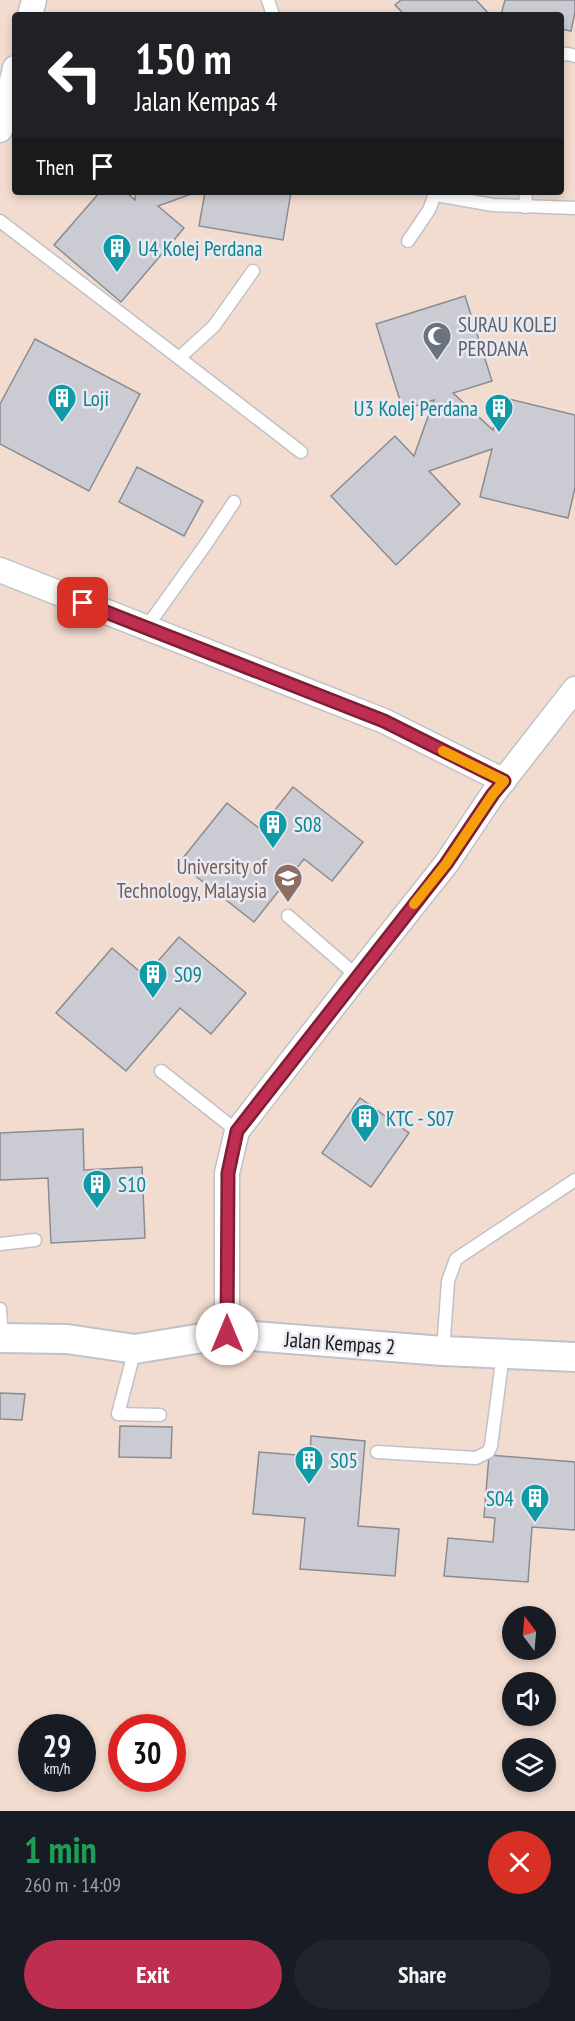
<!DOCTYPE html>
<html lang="en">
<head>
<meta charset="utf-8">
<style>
  :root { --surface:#171b24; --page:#20242c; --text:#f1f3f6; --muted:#9ea1a6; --accent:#be2e50 }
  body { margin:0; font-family:"PT Sans Narrow",sans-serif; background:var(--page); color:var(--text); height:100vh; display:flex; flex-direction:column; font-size:22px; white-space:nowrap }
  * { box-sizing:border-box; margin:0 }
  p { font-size:20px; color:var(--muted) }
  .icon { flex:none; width:33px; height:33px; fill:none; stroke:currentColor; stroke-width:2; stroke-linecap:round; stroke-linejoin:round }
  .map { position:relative; height:1811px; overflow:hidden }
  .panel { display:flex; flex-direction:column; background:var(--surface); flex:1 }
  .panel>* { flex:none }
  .top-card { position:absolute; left:12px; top:12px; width:552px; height:183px; border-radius:6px; box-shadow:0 3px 9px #0003; background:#202124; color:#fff; overflow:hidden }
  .needle { width:39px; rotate:344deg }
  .tools { position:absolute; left:502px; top:1606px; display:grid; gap:12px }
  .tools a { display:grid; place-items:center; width:54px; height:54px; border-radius:50%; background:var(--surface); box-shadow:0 3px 9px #0003; font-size:30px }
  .speed { position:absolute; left:18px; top:1714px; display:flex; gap:12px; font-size:30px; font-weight:700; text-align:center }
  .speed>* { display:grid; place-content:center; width:78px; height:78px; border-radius:50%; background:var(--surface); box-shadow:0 3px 9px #0003; line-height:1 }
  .speed small { font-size:15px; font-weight:400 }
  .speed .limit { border:9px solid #d22; background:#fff; color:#111 }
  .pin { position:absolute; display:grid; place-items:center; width:51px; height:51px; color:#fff; margin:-26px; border-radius:12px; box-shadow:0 3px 9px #0006 }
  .me { position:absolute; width:66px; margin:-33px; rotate:0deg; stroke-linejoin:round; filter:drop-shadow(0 0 4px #0008) }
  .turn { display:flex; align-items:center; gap:21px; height:126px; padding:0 24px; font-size:27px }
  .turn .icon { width:78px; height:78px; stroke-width:2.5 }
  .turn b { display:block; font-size:42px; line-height:51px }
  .then { display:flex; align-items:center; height:57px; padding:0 24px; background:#0003; gap:12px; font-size:22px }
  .round { display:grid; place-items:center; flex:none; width:63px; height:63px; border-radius:32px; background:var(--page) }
  .summary { display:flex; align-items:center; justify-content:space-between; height:102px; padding:0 24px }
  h1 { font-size:36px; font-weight:600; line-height:45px; color:#1e9e55 }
  .button { display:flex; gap:12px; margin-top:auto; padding:12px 24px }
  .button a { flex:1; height:69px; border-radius:36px; background:var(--accent); color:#fff; font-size:24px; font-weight:600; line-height:69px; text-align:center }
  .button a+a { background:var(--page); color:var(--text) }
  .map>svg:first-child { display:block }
  .education { fill:#f2dccf; fill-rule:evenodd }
  .building { fill:#cbccd3; stroke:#8a8c92; stroke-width:1.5 }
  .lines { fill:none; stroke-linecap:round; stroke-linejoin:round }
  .service-casing { stroke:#c0c2c8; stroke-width:15 }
  .minor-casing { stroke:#c0c2c8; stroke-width:27 }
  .tertiary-casing { stroke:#c0c2c8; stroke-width:32 }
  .service { stroke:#fff; stroke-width:12 }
  .minor { stroke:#fff; stroke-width:24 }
  .tertiary { stroke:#fff; stroke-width:28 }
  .route-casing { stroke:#7c1e34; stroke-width:15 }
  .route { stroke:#be2e50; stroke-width:10 }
  .slow { stroke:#f59e0b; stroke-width:10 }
  .labels { text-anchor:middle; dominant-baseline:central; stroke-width:5; stroke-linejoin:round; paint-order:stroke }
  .culture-label { font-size:21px; fill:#0d838f; stroke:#e9eaf1; text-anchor:start }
  .worship-label { font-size:21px; fill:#5b616d; stroke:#e9eaf1; text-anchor:start }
  .education-label { font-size:21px; fill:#785e54; stroke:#e9eaf1; text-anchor:end }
  .street-label { font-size:21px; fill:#18191b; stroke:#e9eaf1 }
</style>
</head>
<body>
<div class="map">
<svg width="575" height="1811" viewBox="0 0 575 1811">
  <rect width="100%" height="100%" fill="#e9eaf1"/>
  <path class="education" d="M0 0H575V1811H0ZM15 15H561V192H15ZM513 1617H546V1650H513ZM513 1683H546V1716H513ZM32 1728H82V1779H32ZM122 1728H172V1779H122ZM513 1749H546V1782H513Z"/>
  <g class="building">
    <polygon points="401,0 476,0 490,15 405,15 395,5"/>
    <polygon points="505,0 575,0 575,12 571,31 561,29 561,15 501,15"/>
    <polygon points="100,192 126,192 135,200 136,192 197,192 158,206 184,228 121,302 54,245"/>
    <polygon points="205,192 291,192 283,240 199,226"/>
    <polygon points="465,296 492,381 453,393 493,430 501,397 575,415 575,488 568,518 480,497 492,449 429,471 460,504 396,565 331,496 395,436 414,456 434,400 403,410 376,324"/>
    <polygon points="35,339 140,394 89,491 0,444 0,404"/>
    <polygon points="137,467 203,501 184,536 119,502"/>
    <polygon points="293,787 363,842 332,881 304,859 254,922 179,863 227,803 260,829"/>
    <polygon points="179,937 246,993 211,1034 180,1008 126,1071 56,1013 112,948 145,976"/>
    <polygon points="360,1098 409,1133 371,1187 322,1153"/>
    <polygon points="83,1129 84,1170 142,1167 145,1238 51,1243 48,1178 0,1180 0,1133"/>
    <polygon points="0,1393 25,1394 22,1420 0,1419"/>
    <polygon points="120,1426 172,1427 171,1458 119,1457"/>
    <polygon points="311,1436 365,1441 358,1526 399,1529 395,1576 300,1569 305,1518 253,1514 259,1452 310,1456"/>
    <polygon points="489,1455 575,1462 575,1530 532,1527 528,1582 444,1576 448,1538 493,1542 495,1518 484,1517"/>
  </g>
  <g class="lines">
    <g class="service-casing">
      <g id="service">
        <polyline points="268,0 273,15"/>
        <polyline points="561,55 568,54 575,56"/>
        <polyline points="436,195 493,205 575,208"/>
        <polyline points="525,207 526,192"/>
        <polyline points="0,221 179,358 214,326 253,271"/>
        <polyline points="408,241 429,210 436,192"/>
        <polyline points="179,358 301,452"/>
        <polyline points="146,628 206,544 234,502"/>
        <polyline points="288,916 357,976"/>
        <polyline points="161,1071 237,1131"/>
        <polyline points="0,1244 35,1240"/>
        <polyline points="0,1309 2,1338"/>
        <polyline points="135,1349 118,1414 160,1415"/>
        <polyline points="443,1351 448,1281 456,1259 575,1180"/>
        <polyline points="377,1452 476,1458 488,1452 491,1446 503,1354"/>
      </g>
    </g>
    <g class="minor-casing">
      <g id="minor">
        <polyline points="30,15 34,0"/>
        <polyline points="0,130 15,68"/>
        <polyline points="0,570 384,721 504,781"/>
        <polyline points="227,1334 227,1173 237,1131 357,976 446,864 493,794 575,689"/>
      </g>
    </g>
    <g class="tertiary-casing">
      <polyline id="tertiary" points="0,1338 67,1339 135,1349 227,1334 443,1351 575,1357"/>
    </g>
    <use href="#service" class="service"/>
    <use href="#minor" class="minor"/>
    <use href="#tertiary" class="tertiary"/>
  </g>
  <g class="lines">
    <g class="route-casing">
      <polyline id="route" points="83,603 384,721 504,781 493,794 446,864 237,1131 228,1173 227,1334"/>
    </g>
    <use href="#route" class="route"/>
    <polyline class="slow" points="414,904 446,864 493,794 504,781 443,751"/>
  </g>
  <defs>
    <g id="building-pin" transform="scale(1.5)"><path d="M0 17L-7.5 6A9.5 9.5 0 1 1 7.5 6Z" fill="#0f9aa8" stroke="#e9eaf1"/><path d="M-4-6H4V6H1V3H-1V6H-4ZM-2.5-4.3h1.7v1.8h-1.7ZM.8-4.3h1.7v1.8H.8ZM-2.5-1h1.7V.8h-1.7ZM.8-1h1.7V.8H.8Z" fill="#fff"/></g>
    <g id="mosque-pin" transform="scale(1.5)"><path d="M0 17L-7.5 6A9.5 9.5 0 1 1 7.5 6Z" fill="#6b7280" stroke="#e9eaf1"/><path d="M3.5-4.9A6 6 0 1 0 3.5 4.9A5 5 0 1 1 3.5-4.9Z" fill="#fff"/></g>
    <g id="university-pin" transform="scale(1.5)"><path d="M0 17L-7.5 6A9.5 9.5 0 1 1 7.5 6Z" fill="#8d6e63" stroke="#e9eaf1"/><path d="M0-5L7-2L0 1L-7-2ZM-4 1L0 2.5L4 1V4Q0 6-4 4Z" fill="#fff"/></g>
  </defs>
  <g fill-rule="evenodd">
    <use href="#building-pin" x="117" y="248"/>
    <use href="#mosque-pin" x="437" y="336"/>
    <use href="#building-pin" x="62" y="398"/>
    <use href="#building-pin" x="499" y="408"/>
    <use href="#building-pin" x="273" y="824"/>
    <use href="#university-pin" x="288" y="878"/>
    <use href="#building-pin" x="153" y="974"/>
    <use href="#building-pin" x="365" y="1118"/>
    <use href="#building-pin" x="97" y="1184"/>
    <use href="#building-pin" x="309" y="1460"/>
    <use href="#building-pin" x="535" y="1498"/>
  </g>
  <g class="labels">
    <g class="culture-label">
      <text x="138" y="248">U4 Kolej Perdana</text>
      <text x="83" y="398">Loji</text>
      <text x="478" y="408" text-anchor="end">U3 Kolej Perdana</text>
      <text x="294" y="824">S08</text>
      <text x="174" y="974">S09</text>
      <text x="386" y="1118">KTC - S07</text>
      <text x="118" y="1184">S10</text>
      <text x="330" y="1460">S05</text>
      <text x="514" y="1498" text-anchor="end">S04</text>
    </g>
    <g class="worship-label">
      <text x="458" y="324">SURAU KOLEJ<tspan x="458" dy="24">PERDANA</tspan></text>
    </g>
    <g class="education-label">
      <text x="267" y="866">University of<tspan x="267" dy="24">Technology, Malaysia</tspan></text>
    </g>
    <g class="street-label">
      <text transform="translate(340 1343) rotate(4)">Jalan Kempas 2</text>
    </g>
  </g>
</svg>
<div class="tools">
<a><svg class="needle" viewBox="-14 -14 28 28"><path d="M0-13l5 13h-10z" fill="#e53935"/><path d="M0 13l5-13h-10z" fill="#9ea1a6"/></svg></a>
<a><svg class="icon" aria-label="sound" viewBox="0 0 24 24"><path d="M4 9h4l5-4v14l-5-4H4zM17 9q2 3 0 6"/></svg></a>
<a><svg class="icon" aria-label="layers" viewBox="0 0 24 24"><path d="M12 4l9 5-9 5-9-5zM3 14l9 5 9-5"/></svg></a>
</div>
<div class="speed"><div>29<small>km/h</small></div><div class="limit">30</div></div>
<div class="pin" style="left:83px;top:603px;background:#d93025"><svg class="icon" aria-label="arrive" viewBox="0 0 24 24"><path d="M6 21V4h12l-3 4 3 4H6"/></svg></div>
<svg class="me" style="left:227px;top:1334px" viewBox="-20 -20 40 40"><circle r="19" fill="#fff"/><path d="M0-13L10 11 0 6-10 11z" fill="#be2e50"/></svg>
<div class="top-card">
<div class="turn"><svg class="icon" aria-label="left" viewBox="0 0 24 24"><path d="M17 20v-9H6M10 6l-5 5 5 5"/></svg><div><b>150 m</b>Jalan Kempas 4</div></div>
<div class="then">Then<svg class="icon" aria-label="arrive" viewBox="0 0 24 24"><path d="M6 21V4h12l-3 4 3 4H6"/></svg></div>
</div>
</div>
<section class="panel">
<div class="summary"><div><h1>1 min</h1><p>260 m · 14:09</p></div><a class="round" style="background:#d93025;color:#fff"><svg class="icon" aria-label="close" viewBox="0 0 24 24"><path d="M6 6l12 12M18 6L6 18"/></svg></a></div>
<div class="button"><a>Exit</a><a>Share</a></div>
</section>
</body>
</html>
